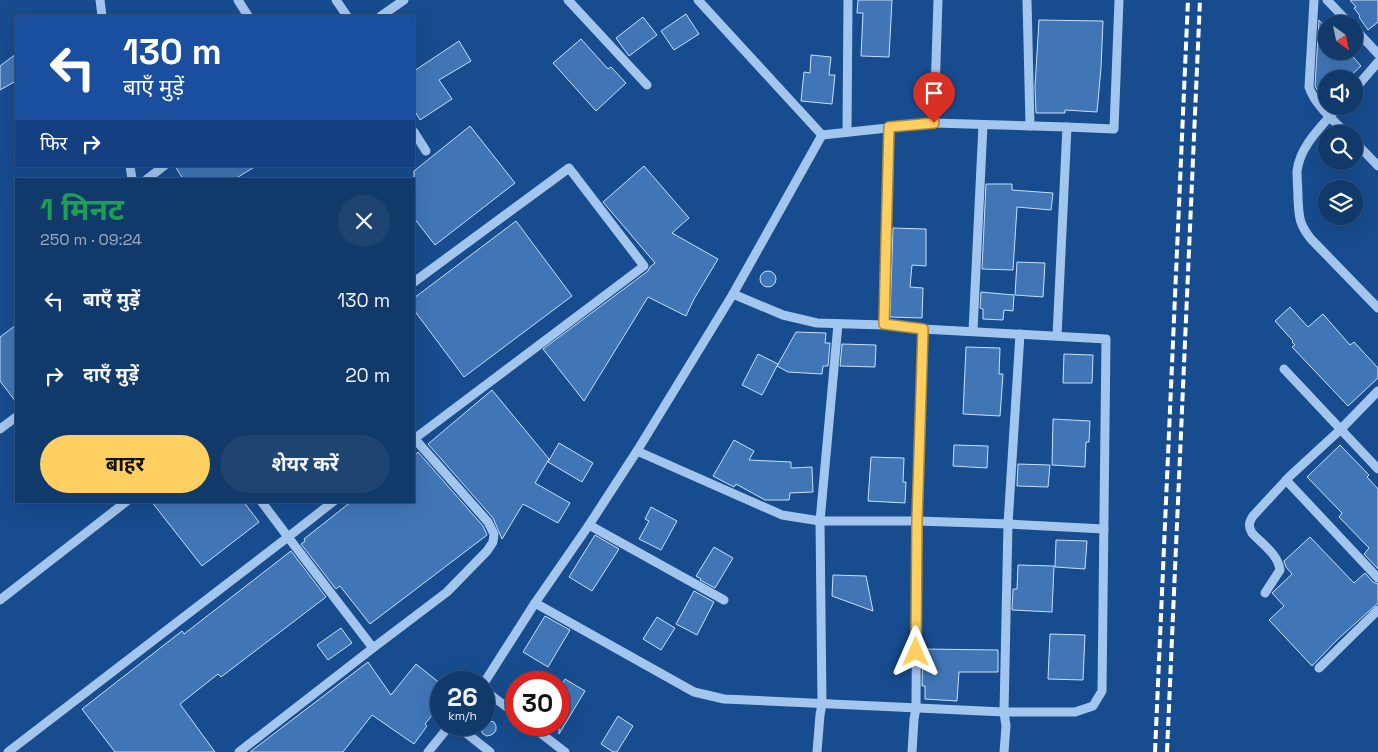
<!DOCTYPE html>
<html lang="hi">
<head>
<meta charset="utf-8">
<style>
  :root { --surface:#11396a; --page:#1e4472; --text:#f1f3f6; --muted:#9cacc1; --line:#30537e; --accent:#ffd061 }
  body { margin:0; font-family:"Space Grotesk","Noto Sans Devanagari",sans-serif; background:var(--page); color:var(--text); height:100vh; display:flex; flex-direction:column; font-size:19px; white-space:nowrap }
  * { box-sizing:border-box; margin:0 }
  p { font-size:16px; color:var(--muted) }
  .icon { flex:none; width:28px; height:28px; fill:none; stroke:currentColor; stroke-width:2; stroke-linecap:round; stroke-linejoin:round }
  .map { position:relative; flex:1; overflow:hidden }
  .panel { position:absolute; left:15px; top:178px; width:400px; height:325px; display:flex; flex-direction:column; background:var(--surface); border-radius:0px; box-shadow:0 5px 20px #0002,0 0 0 1px var(--line) }
  .panel>* { flex:none }
  .hud { position:absolute; left:15px; top:15px; width:400px; height:152px; border-radius:0px; box-shadow:0 5px 20px #0002,0 0 0 1px var(--line); background:#1a4fa0; color:#fff; overflow:hidden }
  .needle { width:32px; rotate:147deg }
  .buttons { position:absolute; left:1318px; top:15px; display:grid; gap:10px }
  .buttons a { display:grid; place-items:center; width:45px; height:45px; border-radius:50%; background:var(--surface); box-shadow:0 5px 20px #0002,0 0 0 1px var(--line); font-size:25px }
  .speed { position:absolute; left:430px; top:671px; display:flex; gap:10px; font-size:25px; font-weight:700; text-align:center }
  .speed>* { display:grid; place-content:center; width:65px; height:65px; border-radius:50%; background:var(--surface); box-shadow:0 5px 20px #0002,0 0 0 1px var(--line); line-height:1 }
  .speed small { font-size:12px; font-weight:400 }
  .speed .limit { border:8px solid #d22; background:#fff; color:#111 }
  .pin { position:absolute; display:grid; place-items:center; width:42px; height:42px; color:#fff; margin:-51px -21px; border-radius:50% 50% 50% 0; rotate:-45deg; box-shadow:0 0 5px #0007 }
  .pin .icon { rotate:45deg }
  .me { position:absolute; width:55px; margin:-28px; rotate:0deg; stroke-linejoin:round; filter:drop-shadow(0 0 4px #0008) }
  .turn { display:flex; align-items:center; gap:18px; height:105px; padding:0 25px; font-size:22px }
  .turn .icon { width:65px; height:65px; stroke-width:2.5 }
  .turn b { display:block; font-size:35px; line-height:42px }
  .then { display:flex; align-items:center; height:48px; padding:0 25px; background:#0003; gap:10px; font-size:19px }
  .round { display:grid; place-items:center; flex:none; width:52px; height:52px; border-radius:26px; background:var(--page) }
  .head { display:flex; align-items:center; justify-content:space-between; height:85px; padding:0 25px }
  h1 { font-size:30px; font-weight:700; line-height:38px; color:#1e9e55 }
  .action { display:flex; gap:10px; margin-top:auto; padding:10px 25px }
  .action a { flex:1; height:58px; border-radius:30px; background:var(--accent); color:#111; font-size:20px; font-weight:700; line-height:58px; text-align:center }
  .action a+a { background:var(--page); color:var(--text) }
  ul { padding:0; list-style:none }
  li { display:flex; align-items:center; gap:15px; height:75px; padding:0 25px }
  li div { flex:1 }
  li b { display:block; font-size:19px }
  li em { font-style:normal }
  .map>svg:first-child { display:block }
  .building { fill:#4076b6; stroke:#c9e0fb }
  .lines { fill:none; stroke-linecap:round; stroke-linejoin:round }
  .minor { stroke:#a3c6ef; stroke-width:9 }
  .rail { stroke:#fff; stroke-width:4; stroke-dasharray:9 4; stroke-linecap:butt }
  .route-casing { stroke:#a6873f; stroke-width:12 }
  .route { stroke:#ffd061; stroke-width:9 }
</style>
</head>
<body>
<div class="map">
<svg width="1378" height="752" viewBox="0 0 1378 752">
  <rect width="100%" height="100%" fill="#174c8e"/>
  <g class="building">
    <polygon points="858,0 892,0 889,57 861,56 863,13 857,13"/>
    <polygon points="1350,0 1378,0 1378,22 1368,30 1359,17 1360,16 1354,8 1356,7"/>
    <polygon points="686,14 699,34 674,50 661,31"/>
    <polygon points="643,17 657,35 629,56 616,38"/>
    <polygon points="1039,20 1103,21 1101,68 1097,112 1065,110 1065,113 1036,113 1035,87"/>
    <polygon points="1319,20 1326,28 1326,51 1348,51 1361,66 1347,79 1326,79 1326,104 1315,86"/>
    <polygon points="581,39 608,69 611,67 626,83 596,111 553,63"/>
    <polygon points="459,41 471,61 439,80 452,99 420,120 414,110 414,71"/>
    <polygon points="16,54 16,81 0,90 0,66"/>
    <polygon points="811,55 831,57 829,75 835,75 832,104 801,101 804,72 810,73"/>
    <polygon points="470,126 515,183 435,245 414,218 414,171"/>
    <polygon points="175,166 256,166 235,179 183,179"/>
    <polygon points="644,166 689,218 672,233 718,259 694,299 686,316 648,297 584,401 543,349 648,271 650,267 655,263 603,202"/>
    <polygon points="986,184 1012,184 1012,190 1053,193 1051,210 1017,207 1013,270 982,269"/>
    <polygon points="516,221 572,296 464,377 414,310 414,298"/>
    <polygon points="893,228 926,229 926,266 912,265 910,287 923,288 922,318 890,317"/>
    <polygon points="1017,262 1045,263 1043,297 1015,295"/>
    <circle cx="768" cy="279" r="8"/>
    <polygon points="981,292 1014,295 1013,311 1004,310 1003,320 983,319 983,309 980,308"/>
    <polygon points="1290,307 1308,327 1323,314 1350,345 1354,342 1378,368 1378,378 1348,406 1292,347 1295,345 1292,342 1293,341 1275,321"/>
    <polygon points="16,325 16,402 0,381 0,337"/>
    <polygon points="796,332 826,333 825,343 830,343 828,366 823,366 822,374 788,372 777,366"/>
    <polygon points="842,344 876,345 875,367 840,366"/>
    <polygon points="966,347 1000,348 999,374 1003,374 1000,416 963,414"/>
    <polygon points="758,354 778,364 762,395 742,385"/>
    <polygon points="1064,354 1093,355 1092,383 1063,383"/>
    <polygon points="492,390 549,459 535,483 570,503 558,523 523,504 502,539 493,518 428,444"/>
    <polygon points="1053,419 1090,421 1089,442 1086,442 1085,467 1052,465"/>
    <polygon points="734,440 754,451 749,460 791,462 791,468 812,467 813,492 790,493 789,500 765,500 736,484 734,487 713,476"/>
    <polygon points="559,443 593,463 582,482 548,462"/>
    <polygon points="954,445 988,446 987,468 953,466"/>
    <polygon points="1340,445 1369,475 1367,477 1378,489 1378,569 1364,554 1369,548 1339,517 1342,513 1307,477"/>
    <polygon points="418,452 483,526 487,535 370,624 340,586 336,589 301,544 305,541 304,539 352,501 414,501 414,456"/>
    <polygon points="871,457 904,458 903,482 906,482 905,503 868,501"/>
    <polygon points="1018,464 1050,465 1048,487 1017,486"/>
    <polygon points="151,501 243,501 259,522 202,566"/>
    <polygon points="651,507 677,521 661,550 639,539 649,521 645,519"/>
    <polygon points="595,535 619,549 592,591 569,577"/>
    <polygon points="1310,537 1354,583 1365,573 1373,582 1378,584 1378,603 1338,639 1312,666 1269,620 1284,606 1272,593 1292,574 1286,567 1284,561"/>
    <polygon points="1056,540 1087,541 1085,569 1055,567"/>
    <polygon points="714,547 733,558 715,588 700,580 701,579 696,576"/>
    <polygon points="291,551 326,597 221,677 218,674 180,704 215,752 115,752 82,709 182,631 184,634"/>
    <polygon points="1018,565 1054,566 1052,612 1012,610 1013,589 1017,589"/>
    <polygon points="833,575 866,576 873,611 832,596"/>
    <polygon points="694,591 714,602 697,635 676,624"/>
    <polygon points="545,616 570,630 548,667 523,652"/>
    <polygon points="657,617 675,628 661,650 643,639"/>
    <polygon points="341,628 352,643 328,660 317,645"/>
    <polygon points="1050,634 1085,635 1083,680 1048,679"/>
    <polygon points="923,649 998,650 998,672 959,672 957,701 925,699 925,686 922,686"/>
    <polygon points="368,662 391,695 416,664 441,684 441,704 425,724 427,726 414,744 372,715 343,752 250,752"/>
    <polygon points="565,679 585,691 559,734 559,690"/>
    <polygon points="618,716 633,726 617,752 613,752 601,744"/>
    <polygon points="486,721 490,721 494,722 496,726 496,730 494,733 491,735 487,736 483,734 481,730 482,725 484,725 484,723"/>
  </g>
  <g class="lines">
    <g class="minor">
      <polyline points="100,0 102,16"/>
      <polyline points="238,0 248,16"/>
      <polyline points="336,0 347,16"/>
      <polyline points="568,0 647,85"/>
      <polyline points="698,0 822,135 934,123"/>
      <polyline points="938,0 934,123 1067,127 1057,336"/>
      <polyline points="1027,0 1030,126"/>
      <path d="M1314 0 1309 87C1315 105 1333 120 1347 134"/>
      <polyline points="1327,0 1350,24"/>
      <polyline points="381,16 404,0"/>
      <polyline points="1354,28 1378,54"/>
      <polyline points="1354,90 1378,62"/>
      <path d="M1339 106C1323 125 1300 145 1297 171 1297 180 1298 190 1298 199 1299 217 1299 224 1311 239L1378 308"/>
      <polyline points="1067,127 1114,129 1119,0"/>
      <polyline points="414,132 426,151"/>
      <polyline points="847,132 848,0"/>
      <polyline points="1354,141 1378,166"/>
      <polyline points="130,166 132,179"/>
      <polyline points="147,179 164,166"/>
      <polyline points="414,282 569,168 644,266 414,439"/>
      <polyline points="884,325 889,127"/>
      <polyline points="973,331 983,125"/>
      <polyline points="1020,334 1008,524 1104,529"/>
      <polyline points="1284,369 1378,469"/>
      <polyline points="0,429 16,417"/>
      <polyline points="637,451 782,515 820,521 917,521 1008,524 1004,712 1006,726 1004,752"/>
      <polyline points="1286,480 1378,578"/>
      <polyline points="589,525 724,600"/>
      <path d="M1265 593 1280 570C1278 554 1262 544 1252 533 1248 526 1249 522 1253 516L1290 476 1340 430 1378 391"/>
      <polyline points="0,600 127,501"/>
      <polyline points="535,603 694,692 724,699 1004,712 1075,712 1093,706 1102,691 1106,339 923,329 884,325 817,323 783,315 733,294"/>
      <polyline points="373,648 447,592 487,551 493,542 494,534 488,522 414,438"/>
      <polyline points="1319,668 1378,610"/>
      <polyline points="484,683 535,603 589,525 637,451 733,294 822,135"/>
      <polyline points="484,690 516,714"/>
      <polyline points="456,725 490,752"/>
      <polyline points="530,725 565,752"/>
      <polyline points="8,752 288,537 261,501"/>
      <polyline points="239,752 373,648 288,537 334,501"/>
      <polyline points="428,752 450,725"/>
      <polyline points="817,752 820,715 822,704 820,521 838,324"/>
      <polyline points="912,752 914,719 916,708 917,521 923,329"/>
    </g>
    <g class="rail">
      <polyline points="1155,752 1188,0"/>
      <polyline points="1167,752 1200,0"/>
    </g>
  </g>
  <g class="lines">
    <g class="route-casing">
      <polyline id="route" points="916,652 917,521 923,329 884,324 889,127 934,123"/>
    </g>
    <use href="#route" class="route"/>
  </g>
</svg>
<div class="buttons">
<a><svg class="needle" viewBox="-14 -14 28 28"><path d="M0-13l5 13h-10z" fill="#e53935"/><path d="M0 13l5-13h-10z" fill="#9cacc1"/></svg></a>
<a><svg class="icon" aria-label="sound" viewBox="0 0 24 24"><path d="M4 9h4l5-4v14l-5-4H4zM17 9q2 3 0 6"/></svg></a>
<a><svg class="icon" aria-label="search" viewBox="0 0 24 24"><circle cx="10" cy="10" r="6"/><path d="M15 15l6 6"/></svg></a>
<a><svg class="icon" aria-label="layers" viewBox="0 0 24 24"><path d="M12 4l9 5-9 5-9-5zM3 14l9 5 9-5"/></svg></a>
</div>
<div class="speed"><div>26<small>km/h</small></div><div class="limit">30</div></div>
<div class="pin" style="left:934px;top:123px;background:#d93025"><svg class="icon" aria-label="arrive" viewBox="0 0 24 24"><path d="M6 21V4h12l-3 4 3 4H6"/></svg></div>
<svg class="me" style="left:916px;top:652px" viewBox="-20 -20 40 40"><path d="M0-17L14 15 0 8-14 15z" fill="#ffd061" stroke="#fff" stroke-width="4"/></svg>
<div class="hud">
<div class="turn"><svg class="icon" aria-label="left" viewBox="0 0 24 24"><path d="M17 20v-9H6M10 6l-5 5 5 5"/></svg><div><b>130 m</b>बाएँ मुड़ें</div></div>
<div class="then">फिर<svg class="icon" aria-label="right" viewBox="0 0 24 24"><path d="M7 20v-9h11M14 6l5 5-5 5"/></svg></div>
</div>
<section class="panel">
<div class="head"><div><h1>1 मिनट</h1><p>250 m · 09:24</p></div><a class="round"><svg class="icon" aria-label="close" viewBox="0 0 24 24"><path d="M6 6l12 12M18 6L6 18"/></svg></a></div>
<ul>
<li><svg class="icon" aria-label="left" viewBox="0 0 24 24"><path d="M17 20v-9H6M10 6l-5 5 5 5"/></svg><div><b>बाएँ मुड़ें</b></div><em>130 m</em></li>
<li><svg class="icon" aria-label="right" viewBox="0 0 24 24"><path d="M7 20v-9h11M14 6l5 5-5 5"/></svg><div><b>दाएँ मुड़ें</b></div><em>20 m</em></li>
</ul>
<div class="action"><a>बाहर</a><a>शेयर करें</a></div>
</section>
</div>
</body>
</html>
